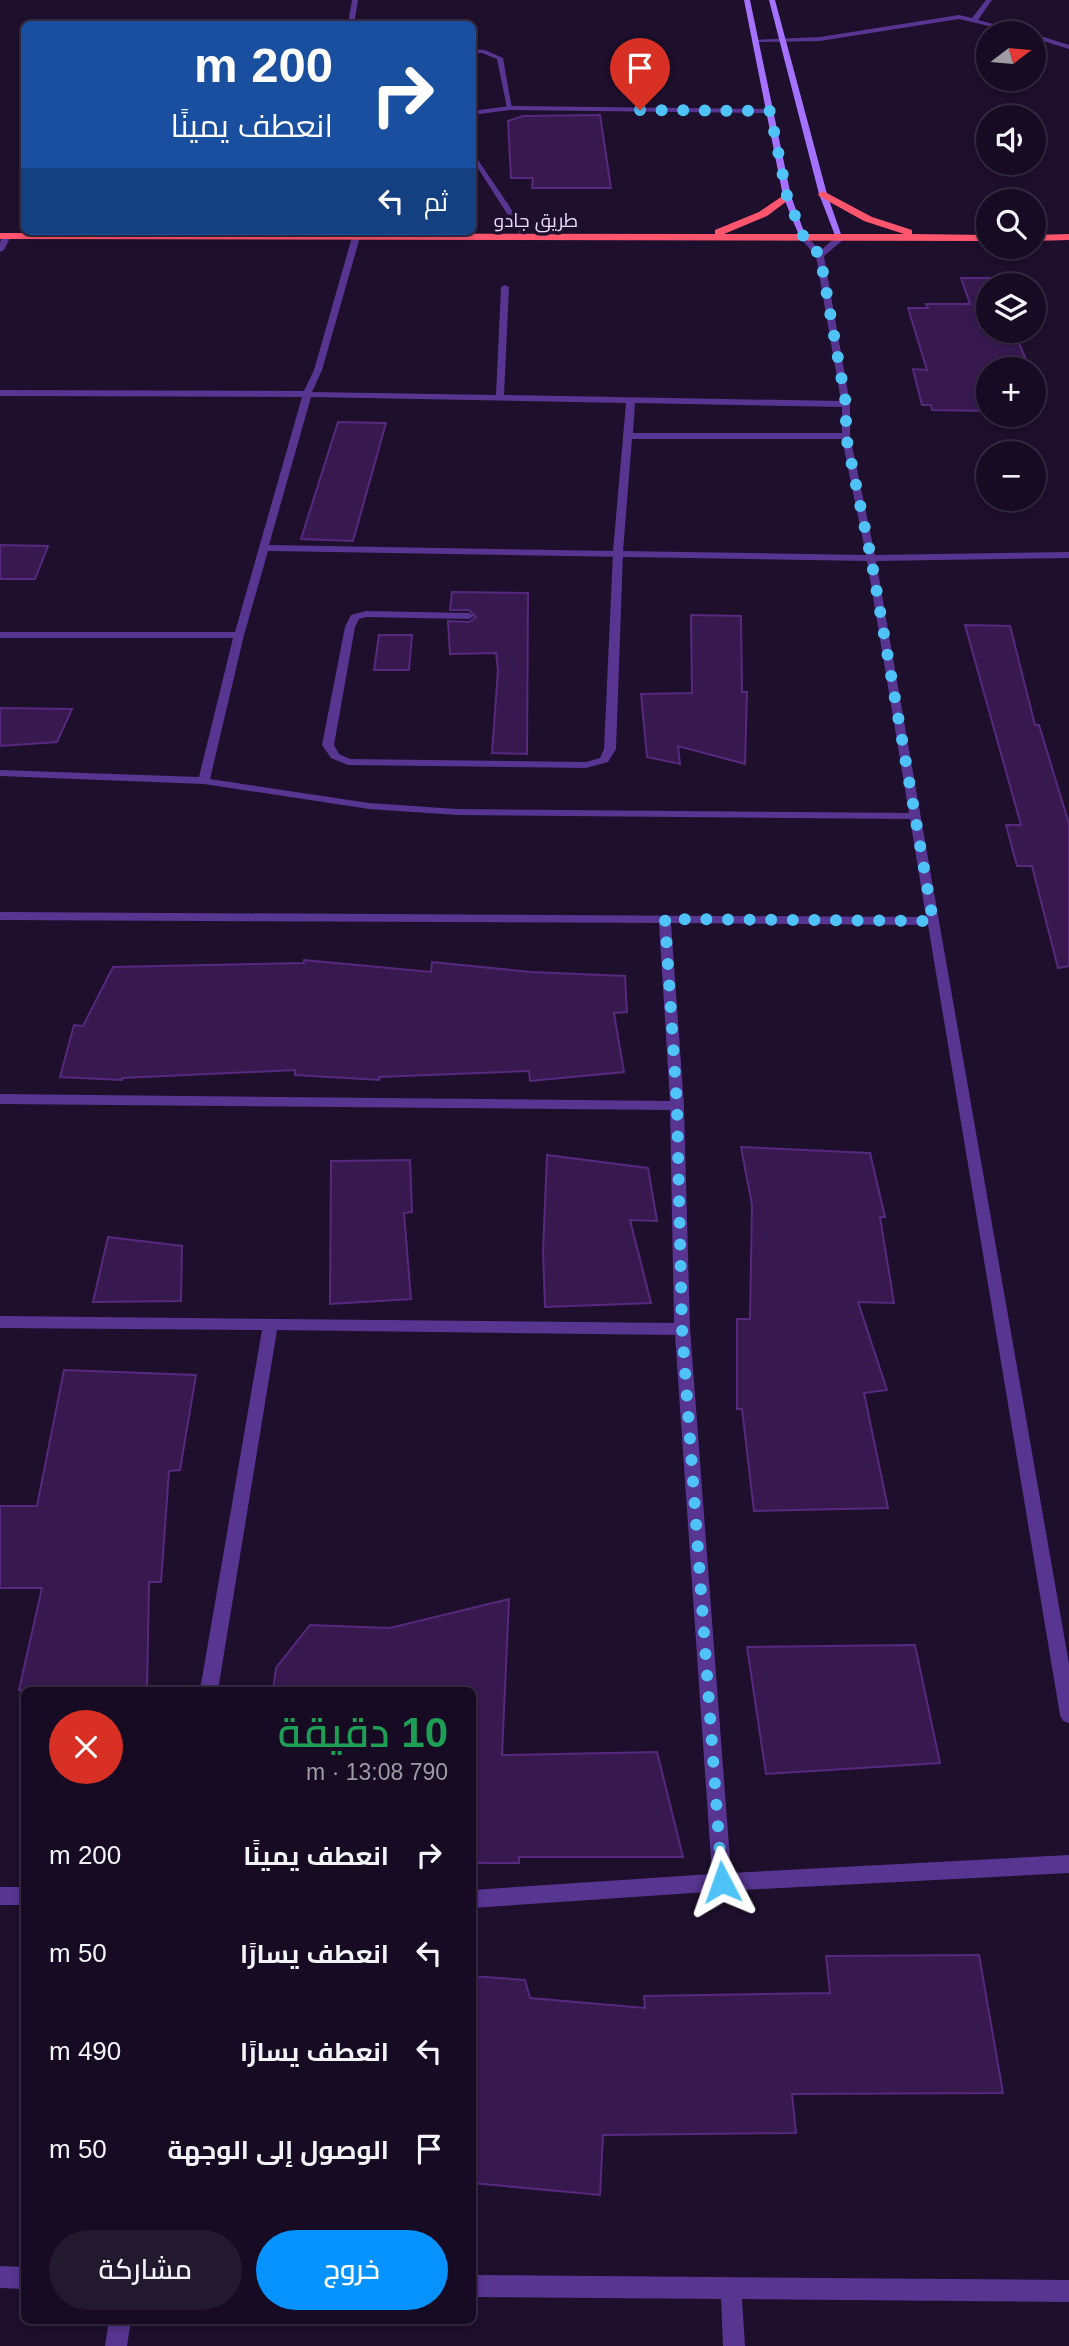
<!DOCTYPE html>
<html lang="ar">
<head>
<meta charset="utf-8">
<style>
  :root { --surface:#160b22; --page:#23192f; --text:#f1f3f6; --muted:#9e9ba5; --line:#352b40; --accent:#0793ff }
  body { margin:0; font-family:Arial,Cairo,sans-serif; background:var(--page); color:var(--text); direction:rtl; height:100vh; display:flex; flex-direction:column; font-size:26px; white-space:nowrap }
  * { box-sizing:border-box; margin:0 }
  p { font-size:23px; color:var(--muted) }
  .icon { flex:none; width:38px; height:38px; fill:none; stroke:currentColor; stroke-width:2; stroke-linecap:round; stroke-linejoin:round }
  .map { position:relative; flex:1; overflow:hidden; direction:ltr }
  .drawer { position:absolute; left:21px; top:1687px; width:455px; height:637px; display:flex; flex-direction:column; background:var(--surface); border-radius:10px; box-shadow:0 4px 10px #0003,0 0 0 2px var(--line); direction:rtl }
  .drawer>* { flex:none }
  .guide { position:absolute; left:21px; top:21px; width:455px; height:214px; border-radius:10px; box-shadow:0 4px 10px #0003,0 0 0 2px var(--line); direction:rtl; background:#1a4fa0; color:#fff; overflow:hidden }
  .needle { width:46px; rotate:74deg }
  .tools { position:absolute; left:976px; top:21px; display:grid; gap:14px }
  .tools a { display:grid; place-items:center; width:70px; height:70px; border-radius:50%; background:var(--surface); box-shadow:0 4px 10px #0003,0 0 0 2px var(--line); font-size:35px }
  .pin { position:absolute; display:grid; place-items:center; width:60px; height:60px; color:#fff; margin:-72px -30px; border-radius:50% 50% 50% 0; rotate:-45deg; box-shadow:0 0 7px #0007 }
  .pin .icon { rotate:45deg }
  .me { position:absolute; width:77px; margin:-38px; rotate:356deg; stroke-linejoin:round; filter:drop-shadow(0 0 5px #0008) }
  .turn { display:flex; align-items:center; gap:24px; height:147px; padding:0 28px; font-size:32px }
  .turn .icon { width:91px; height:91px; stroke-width:2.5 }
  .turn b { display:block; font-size:49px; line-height:60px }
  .then { display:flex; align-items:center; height:66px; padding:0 28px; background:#0003; gap:14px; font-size:26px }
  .round { display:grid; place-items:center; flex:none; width:74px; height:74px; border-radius:37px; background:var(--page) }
  .summary { display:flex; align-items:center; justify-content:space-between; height:119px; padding:0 28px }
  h1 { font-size:42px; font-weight:600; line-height:52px; color:#1e9e55 }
  .action { display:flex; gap:14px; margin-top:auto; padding:14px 28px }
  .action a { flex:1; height:80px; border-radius:42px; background:var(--accent); color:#fff; font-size:28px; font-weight:600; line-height:80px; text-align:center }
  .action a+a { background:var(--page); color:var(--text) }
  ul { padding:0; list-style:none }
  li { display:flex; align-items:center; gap:21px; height:98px; padding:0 28px }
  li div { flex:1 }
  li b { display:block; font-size:26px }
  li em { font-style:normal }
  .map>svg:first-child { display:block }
  .building { fill:#371950; stroke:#56297e; stroke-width:2 }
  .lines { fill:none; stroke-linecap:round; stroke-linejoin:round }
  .lane { fill:#573591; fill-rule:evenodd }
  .street { fill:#573591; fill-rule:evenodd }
  .secondary { fill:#a572ff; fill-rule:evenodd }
  .highway { fill:#ff566e; fill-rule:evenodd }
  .route { stroke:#4fc3f7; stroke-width:12; stroke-dasharray:0 21.6 }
  .labels { text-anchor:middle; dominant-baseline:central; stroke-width:7; stroke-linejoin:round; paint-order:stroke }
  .far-street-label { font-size:19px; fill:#ebdbff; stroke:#1e0f2d }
</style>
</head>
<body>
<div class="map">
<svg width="1069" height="2346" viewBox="0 0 1069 2346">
  <rect width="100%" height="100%" fill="#1e0f2d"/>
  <g class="building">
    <polygon points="600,115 611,188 532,188 533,178 511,178 508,121 523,116"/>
    <polygon points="961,278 992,278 995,285 989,285 989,331 1014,331 1030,369 989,369 989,411 932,410 931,405 922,405 913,369 927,370 908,308 928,308 926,304 970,304"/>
    <polygon points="338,422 386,423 353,541 301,539"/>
    <polygon points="0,545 48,546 35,579 0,579"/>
    <polygon points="452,592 528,593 527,754 492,753 498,670 496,653 450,654 448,621 469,622 476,617 469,610 450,610"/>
    <polygon points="691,615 741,616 742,692 747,692 745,764 678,746 680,764 647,757 641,694 692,693"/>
    <polygon points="965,625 1010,626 1035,725 1039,725 1069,824 1069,966 1058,968 1032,866 1017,866 1006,825 1021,825"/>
    <polygon points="379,635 412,635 409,670 374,670"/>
    <polygon points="0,708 72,709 57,742 0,746"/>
    <polygon points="304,960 431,972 432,962 531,972 625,976 627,1012 614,1013 624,1072 530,1081 529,1071 379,1077 379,1080 295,1075 295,1070 122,1078 122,1080 60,1077 74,1025 83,1026 113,967 304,963"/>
    <polygon points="741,1147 870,1153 885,1217 880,1217 894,1303 858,1302 887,1390 864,1393 888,1508 754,1511 742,1409 737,1409 737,1319 750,1319 752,1205"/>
    <polygon points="547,1155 648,1168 657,1221 630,1220 651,1303 545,1307 543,1251"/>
    <polygon points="410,1160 412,1212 404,1213 411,1299 330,1304 331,1161"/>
    <polygon points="108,1237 182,1246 181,1301 93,1302"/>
    <polygon points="64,1370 196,1375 180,1470 169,1471 161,1582 149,1582 147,1690 19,1690 42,1588 0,1588 0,1506 37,1506"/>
    <polygon points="509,1599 502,1755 657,1752 683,1857 519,1857 519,1863 472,1863 472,1690 273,1690 276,1668 310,1625 390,1628"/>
    <polygon points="915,1645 940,1763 766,1774 747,1647"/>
    <polygon points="979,1955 1003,2093 792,2094 796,2133 603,2135 600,2195 472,2183 472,1976 525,1980 530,1998 645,2008 644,1996 830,1993 826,1956"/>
  </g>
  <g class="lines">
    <g class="lane">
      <polygon points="472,49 485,50 503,58 512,109 507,108 497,59 482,53 472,53"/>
      <polygon points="618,550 623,553 616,749 608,762 586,768 348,765 331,758 322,745 345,627 351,615 366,611 469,613 474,616 469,619 366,617 359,619 355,627 334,745 339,754 350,759 586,762 600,758 604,749 613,553"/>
    </g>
    <g class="street">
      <polygon points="352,0 358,0 354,24 348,24"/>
      <polygon points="986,0 992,0 978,20 1028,33 1019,33 959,19 820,41 756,42 753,40 820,37 959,15 972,18"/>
      <polygon points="1034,34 1069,45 1069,49 1034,38"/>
      <polygon points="510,106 770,109 773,111 770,113 510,110 472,115 472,111"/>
      <polygon points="472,151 530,237 529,239 522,237 472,159"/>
      <polygon points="4,234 11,236 4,250 0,252 0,242"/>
      <path d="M356 235 360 237 322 370 312 392 496 395 501 287 505 285 509 287 504 395 841 401 816 256 800 238 807 236 820 251 837 236H843V240L824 256 850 404V436L875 555 1069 552V558L876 561 1069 1664V1723L1063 1721 1060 1715 928 925 671 923 684 1106 690 1329 731 1873 1069 1855V1873L722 1891 472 1908V1890L712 1874 675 1335 277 1330 218 1690H200L262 1330 0 1328V1316L674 1323 670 1110 0 1104V1094L670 1101 659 923 0 920V912L926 917 910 819 457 815 369 809 204 784 0 776V770L199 777 233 638H0V632H235L302 397 0 396V390L304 391 314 370 352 237ZM311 397 626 403 613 551 269 545ZM635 403 842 407V433H633ZM632 439H842L866 555 623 551ZM268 551 867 561 909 813 457 809 369 803 210 779 244 635Z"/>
      <rect x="0" y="1887" width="24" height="18"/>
      <polygon points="0,2266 24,2267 24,2289 0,2288"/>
      <polygon points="472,2275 1069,2280 1069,2302 742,2299 745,2346 723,2346 721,2299 472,2297"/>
      <polygon points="109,2320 131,2320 127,2346 105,2346"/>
    </g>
    <g class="secondary">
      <polygon points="744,0 750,0 791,196 807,240 800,238 783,196"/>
      <polygon points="769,0 775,0 827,194 843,240 836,238 819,194"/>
    </g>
    <g class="highway">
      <polygon points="823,191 872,217 912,230 912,234 989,235 989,241 0,239 0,233 715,234 715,230 759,212 787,193 791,194 791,198 767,216 724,234 904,234 864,221 819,196 818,194"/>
      <polygon points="1069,234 1069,240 1034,241 1034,235"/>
    </g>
  </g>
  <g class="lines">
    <polyline class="route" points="640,110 770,111 787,196 804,238 820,255 846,404 846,436 871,558 933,921 665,919 677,1106 682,1329 722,1882"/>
  </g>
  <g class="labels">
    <g class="far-street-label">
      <text x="536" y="220">طريق جادو</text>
    </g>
  </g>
</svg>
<div class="tools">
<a><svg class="needle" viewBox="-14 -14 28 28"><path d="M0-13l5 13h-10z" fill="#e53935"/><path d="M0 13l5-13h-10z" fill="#9e9ba5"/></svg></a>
<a><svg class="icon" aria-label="sound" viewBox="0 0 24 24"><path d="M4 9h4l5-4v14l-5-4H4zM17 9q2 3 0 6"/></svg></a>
<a><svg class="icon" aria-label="search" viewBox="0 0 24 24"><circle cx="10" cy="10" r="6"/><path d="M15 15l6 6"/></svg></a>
<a><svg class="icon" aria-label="layers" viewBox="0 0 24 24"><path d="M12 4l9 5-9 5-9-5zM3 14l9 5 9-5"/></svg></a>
<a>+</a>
<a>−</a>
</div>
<div class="pin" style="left:640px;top:110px;background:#d93025"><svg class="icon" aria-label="arrive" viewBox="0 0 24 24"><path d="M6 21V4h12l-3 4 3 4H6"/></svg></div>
<svg class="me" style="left:722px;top:1882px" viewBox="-20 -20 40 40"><path d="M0-17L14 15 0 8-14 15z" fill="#4fc3f7" stroke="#fff" stroke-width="4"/></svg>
<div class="guide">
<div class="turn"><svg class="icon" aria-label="right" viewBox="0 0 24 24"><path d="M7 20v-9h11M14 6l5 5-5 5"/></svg><div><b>200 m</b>انعطف يمينًا</div></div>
<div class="then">ثم<svg class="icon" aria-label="left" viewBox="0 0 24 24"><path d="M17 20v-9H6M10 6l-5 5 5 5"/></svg></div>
</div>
<section class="drawer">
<div class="summary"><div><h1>10 دقيقة</h1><p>790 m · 13:08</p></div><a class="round" style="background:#d93025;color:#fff"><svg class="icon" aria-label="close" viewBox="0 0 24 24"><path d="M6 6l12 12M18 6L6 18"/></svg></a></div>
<ul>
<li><svg class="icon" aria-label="right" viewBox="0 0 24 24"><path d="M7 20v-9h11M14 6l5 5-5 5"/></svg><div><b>انعطف يمينًا</b></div><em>200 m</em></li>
<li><svg class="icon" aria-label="left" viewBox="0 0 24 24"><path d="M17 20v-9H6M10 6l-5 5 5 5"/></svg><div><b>انعطف يسارًا</b></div><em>50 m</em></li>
<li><svg class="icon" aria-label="left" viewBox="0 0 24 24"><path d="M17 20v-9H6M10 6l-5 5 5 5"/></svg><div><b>انعطف يسارًا</b></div><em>490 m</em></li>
<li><svg class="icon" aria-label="arrive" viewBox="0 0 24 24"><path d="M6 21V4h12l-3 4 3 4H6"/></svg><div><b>الوصول إلى الوجهة</b></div><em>50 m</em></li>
</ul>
<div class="action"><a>خروج</a><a>مشاركة</a></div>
</section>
</div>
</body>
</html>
